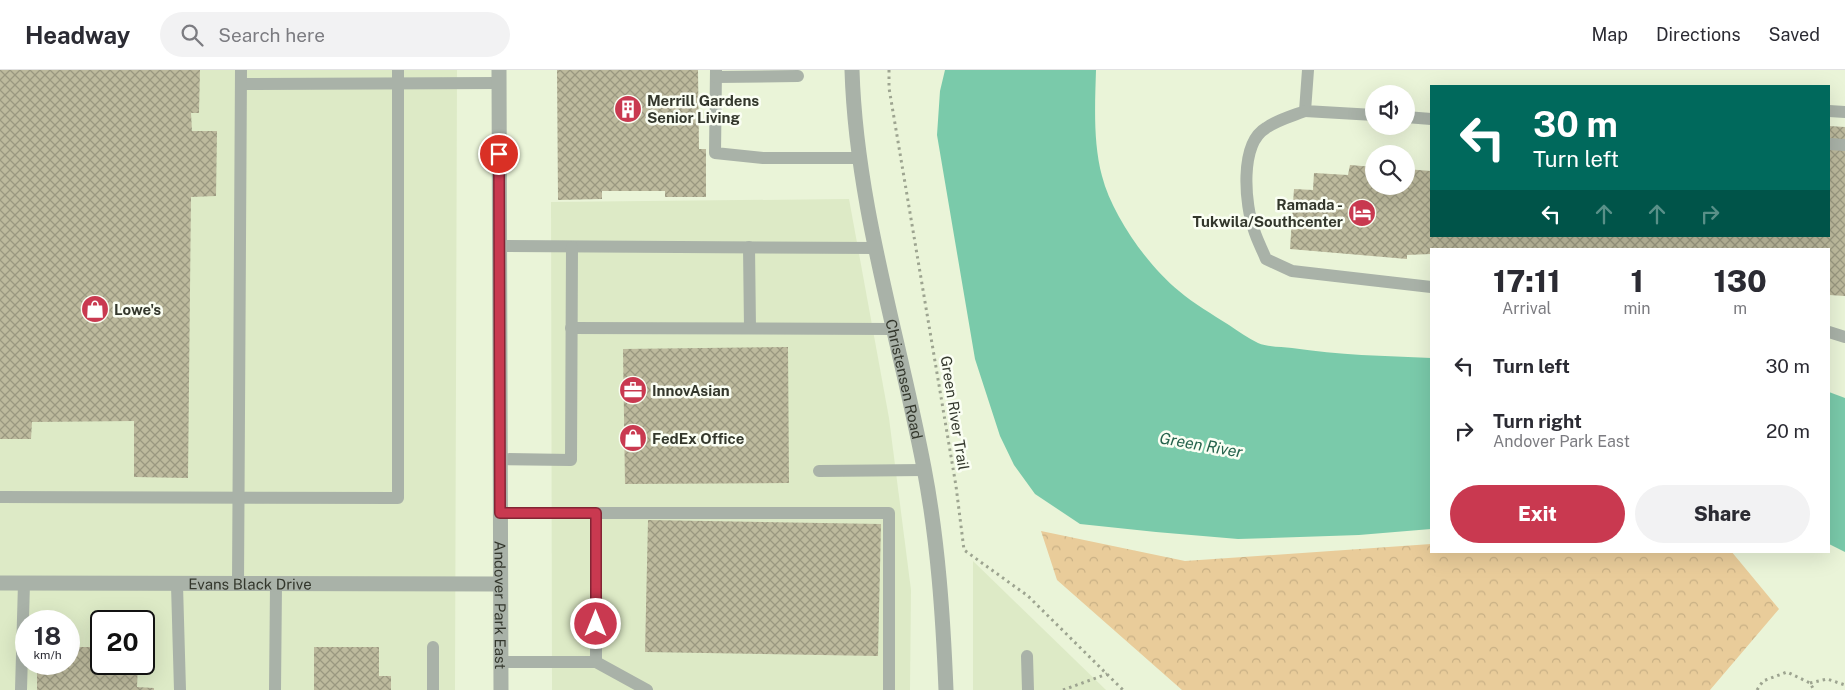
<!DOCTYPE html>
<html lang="en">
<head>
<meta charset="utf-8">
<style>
  :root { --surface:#fff; --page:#f2f2f3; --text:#2b2b33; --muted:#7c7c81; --line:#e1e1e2; --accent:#c93950 }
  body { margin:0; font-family:"Public Sans",sans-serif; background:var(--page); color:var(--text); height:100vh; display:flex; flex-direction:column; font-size:19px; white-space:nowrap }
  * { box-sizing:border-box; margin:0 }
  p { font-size:16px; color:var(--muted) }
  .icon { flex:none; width:28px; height:28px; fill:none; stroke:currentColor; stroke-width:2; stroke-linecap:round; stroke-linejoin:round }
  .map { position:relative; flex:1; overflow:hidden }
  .side { position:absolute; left:1430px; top:178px; width:400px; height:305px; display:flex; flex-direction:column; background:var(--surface); border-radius:0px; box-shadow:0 5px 20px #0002 }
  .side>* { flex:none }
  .hud { position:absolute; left:1430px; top:15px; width:400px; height:152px; border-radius:0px; box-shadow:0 5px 20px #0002; background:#00695c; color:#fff; overflow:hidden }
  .buttons { position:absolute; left:1365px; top:15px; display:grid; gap:10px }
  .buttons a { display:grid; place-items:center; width:50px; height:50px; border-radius:50%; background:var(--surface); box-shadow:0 5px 20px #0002; font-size:25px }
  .speed { position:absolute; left:15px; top:540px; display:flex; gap:10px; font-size:25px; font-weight:700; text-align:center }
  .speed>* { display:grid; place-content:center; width:65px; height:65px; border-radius:50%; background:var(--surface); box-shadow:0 5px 20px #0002; line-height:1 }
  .speed small { font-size:12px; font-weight:400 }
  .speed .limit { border:2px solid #111; border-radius:8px; background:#fff; color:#111 }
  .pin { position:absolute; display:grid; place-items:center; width:42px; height:42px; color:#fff; margin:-21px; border:2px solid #fff; border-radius:50%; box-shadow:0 1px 5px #0007 }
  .me { position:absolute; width:55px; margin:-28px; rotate:0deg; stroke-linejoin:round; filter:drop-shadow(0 0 4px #0008) }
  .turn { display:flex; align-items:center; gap:18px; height:105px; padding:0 20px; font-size:22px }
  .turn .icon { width:65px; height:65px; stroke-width:2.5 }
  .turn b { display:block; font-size:35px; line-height:42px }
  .lanes { display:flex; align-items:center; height:48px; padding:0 20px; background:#0003; justify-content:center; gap:25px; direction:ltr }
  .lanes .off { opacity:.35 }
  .eta { display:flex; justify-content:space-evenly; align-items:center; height:85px; text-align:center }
  .eta b { font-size:30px; font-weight:800; line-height:35px }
  .primary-button { display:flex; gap:10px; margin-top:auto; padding:10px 20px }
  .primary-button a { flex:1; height:58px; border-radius:30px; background:var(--accent); color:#fff; font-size:20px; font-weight:800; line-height:58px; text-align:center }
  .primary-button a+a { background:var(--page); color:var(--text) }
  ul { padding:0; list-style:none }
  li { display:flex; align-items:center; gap:15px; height:65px; padding:0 20px }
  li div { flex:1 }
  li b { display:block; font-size:19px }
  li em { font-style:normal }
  header { display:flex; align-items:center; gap:30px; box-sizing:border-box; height:70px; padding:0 25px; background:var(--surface); border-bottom:1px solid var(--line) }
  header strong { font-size:24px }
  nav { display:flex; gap:28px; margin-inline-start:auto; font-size:18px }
  .search { width:350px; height:45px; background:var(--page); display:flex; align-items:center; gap:12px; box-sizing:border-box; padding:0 18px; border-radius:28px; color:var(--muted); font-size:19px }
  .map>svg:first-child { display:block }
  .built { fill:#ddeac6; fill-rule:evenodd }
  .forest { fill:url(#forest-crowns) }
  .water { fill:#7acaaa }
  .building { fill:url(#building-cross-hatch) }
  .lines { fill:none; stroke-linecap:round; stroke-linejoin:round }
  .path { stroke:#9da490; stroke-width:3; stroke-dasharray:2.5 4; stroke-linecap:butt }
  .service { stroke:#a9b2a8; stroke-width:12 }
  .minor { stroke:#a9b2a8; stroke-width:15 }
  .tertiary { stroke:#a9b2a8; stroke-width:15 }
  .route-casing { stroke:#832534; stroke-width:12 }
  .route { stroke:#c93950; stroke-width:9 }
  .labels { text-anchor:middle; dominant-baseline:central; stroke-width:5; stroke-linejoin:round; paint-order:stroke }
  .poi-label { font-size:15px; font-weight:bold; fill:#33372c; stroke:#fafef3; text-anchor:start }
  .street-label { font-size:15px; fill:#33372c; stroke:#fafef3 }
  .water-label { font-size:16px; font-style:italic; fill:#26634d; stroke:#fafef3 }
</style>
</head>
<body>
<header>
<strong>Headway</strong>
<div class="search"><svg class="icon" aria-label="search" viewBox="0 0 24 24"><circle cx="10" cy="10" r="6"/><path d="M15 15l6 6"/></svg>Search here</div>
<nav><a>Map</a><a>Directions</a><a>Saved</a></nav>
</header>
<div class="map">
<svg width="1845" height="620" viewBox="0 0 1845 620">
  <defs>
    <pattern id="forest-crowns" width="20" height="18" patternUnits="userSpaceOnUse" patternTransform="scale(1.25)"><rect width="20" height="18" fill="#e9cc9a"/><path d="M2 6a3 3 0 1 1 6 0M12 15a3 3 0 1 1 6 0" fill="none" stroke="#c8b085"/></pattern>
    <pattern id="building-cross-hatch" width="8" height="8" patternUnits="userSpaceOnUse" patternTransform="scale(1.25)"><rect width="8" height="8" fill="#bdba9d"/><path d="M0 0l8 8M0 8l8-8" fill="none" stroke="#9a9880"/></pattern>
  </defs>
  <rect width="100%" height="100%" fill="#eaf4d8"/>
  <g class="built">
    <path d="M0 0H457L455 620H0ZM26 551H69V594H26ZM101 551H144V594H101Z"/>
    <polygon points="849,129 889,348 911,520 910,620 552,620 551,132"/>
    <polygon points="973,491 1106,620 973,620"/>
  </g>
  <polygon class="forest" points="1041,461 1185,491 1431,474 1431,481 1731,481 1779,539 1710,620 1182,620 1057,510"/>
  <g class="water">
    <path d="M945 0H1096C1095 35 1093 72 1102 106 1112 145 1147 195 1179 221 1194 234 1212 244 1229 255 1238 261 1248 268 1258 273 1267 277 1281 277 1292 278 1338 285 1385 286 1431 288V459L1359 465 1238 469 1156 462 1080 454 1035 424 1014 395 1000 366 975 289 937 65 940 21Z"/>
    <polygon points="1829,322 1845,328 1845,482 1829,474"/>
  </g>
  <g class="building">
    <polygon points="0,0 200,0 199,43 191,43 192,61 217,61 216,126 191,127 188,408 134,407 134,351 32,352 31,369 0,369"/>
    <polygon points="557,0 698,0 699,79 706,79 706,127 665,127 665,121 602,121 602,129 558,130"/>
    <polygon points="1829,56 1845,57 1845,226 1829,225 1829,179 1431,179 1431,184 1407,185 1407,189 1290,179 1294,119 1313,120 1314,103 1348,105 1350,95 1374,97 1374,116 1406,116 1406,99 1431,101 1431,166 1829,166"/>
    <polygon points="788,277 789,413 625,414 623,279"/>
    <polygon points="648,450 881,454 878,586 645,582"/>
    <polygon points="69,577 101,577 101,594 138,594 137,617 154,618 154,620 37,620 37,594 69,594"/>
    <polygon points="314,577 379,577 379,606 391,606 391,620 314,620"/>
  </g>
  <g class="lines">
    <g class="path">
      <polyline points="889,0 889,18 956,416 964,480 1028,526 1123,620"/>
      <polyline points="1810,613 1827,609 1845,615"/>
      <polyline points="1063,620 1107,604"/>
      <polyline points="1757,620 1763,611 1787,602 1810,613 1814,620"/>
    </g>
    <g class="service">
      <polyline points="716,0 715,83 763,88 860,88"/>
      <polyline points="1308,0 1305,41 1374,45"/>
      <polyline points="716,7 798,6"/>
      <polyline points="242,14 499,13"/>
      <path d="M1305 41C1292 46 1277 50 1266 58 1239 74 1245 135 1254 160 1257 170 1262 179 1266 189L1292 201 1431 217"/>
      <polyline points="1829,41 1845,42"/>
      <polyline points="1406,47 1431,49"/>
      <polyline points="1829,74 1845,75"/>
      <polyline points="499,176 876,178"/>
      <polyline points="749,177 750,258"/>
      <polyline points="571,258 894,259"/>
      <polyline points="1829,262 1845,267"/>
      <polyline points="499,389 571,390 572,177"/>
      <polyline points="819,401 924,400"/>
      <polyline points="0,427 398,428 398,0"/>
      <polyline points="499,443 889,443 889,620"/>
      <polyline points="596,443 596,592"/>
      <polyline points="238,514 241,0"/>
      <polyline points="177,515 180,620"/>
      <polyline points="1027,586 1028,620"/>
      <polyline points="500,592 596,592 647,620"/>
      <polyline points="21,620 24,513"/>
      <polyline points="275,620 276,515"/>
      <polyline points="433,620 433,577"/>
    </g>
    <g class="minor">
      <path id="s1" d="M852 0C856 135 899 266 924 398 938 471 943 546 946 620"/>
      <path id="s2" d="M0 513 500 514"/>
    </g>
    <path class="tertiary" id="s3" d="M499 0 501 620"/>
  </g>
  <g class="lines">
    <g class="route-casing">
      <polyline id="route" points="499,84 500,443 596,443 596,554"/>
    </g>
    <use href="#route" class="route"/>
  </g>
  <defs>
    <g id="building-disc" transform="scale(1.4375)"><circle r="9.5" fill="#c93950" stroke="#fafef3"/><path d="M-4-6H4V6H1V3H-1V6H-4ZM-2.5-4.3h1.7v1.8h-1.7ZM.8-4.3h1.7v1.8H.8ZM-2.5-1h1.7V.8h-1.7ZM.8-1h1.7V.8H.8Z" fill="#fff"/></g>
    <g id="hotel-disc" transform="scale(1.4375)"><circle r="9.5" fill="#c93950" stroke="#fafef3"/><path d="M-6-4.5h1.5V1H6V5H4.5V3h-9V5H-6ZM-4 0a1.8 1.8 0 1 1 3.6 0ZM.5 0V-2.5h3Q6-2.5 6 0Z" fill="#fff"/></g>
    <g id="shop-disc" transform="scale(1.4375)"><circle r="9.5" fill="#c93950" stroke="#fafef3"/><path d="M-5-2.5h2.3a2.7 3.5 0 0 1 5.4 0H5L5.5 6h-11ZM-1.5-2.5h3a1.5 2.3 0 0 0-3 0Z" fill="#fff"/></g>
    <g id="office-disc" transform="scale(1.4375)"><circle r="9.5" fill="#c93950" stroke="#fafef3"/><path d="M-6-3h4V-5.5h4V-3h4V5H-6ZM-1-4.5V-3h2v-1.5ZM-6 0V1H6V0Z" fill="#fff"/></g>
  </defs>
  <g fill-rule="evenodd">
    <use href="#building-disc" x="628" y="39"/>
    <use href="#hotel-disc" x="1362" y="143"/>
    <use href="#shop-disc" x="95" y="239"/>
    <use href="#office-disc" x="633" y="320"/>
    <use href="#shop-disc" x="633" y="368"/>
  </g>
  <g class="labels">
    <g class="poi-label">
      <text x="647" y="30">Merrill Gardens<tspan x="647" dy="17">Senior Living</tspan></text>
      <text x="1343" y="134" text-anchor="end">Ramada -<tspan x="1343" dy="17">Tukwila/Southcenter</tspan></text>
      <text x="114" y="239">Lowe's</text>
      <text x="652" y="320">InnovAsian</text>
      <text x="652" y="368">FedEx Office</text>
    </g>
    <g class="street-label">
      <text stroke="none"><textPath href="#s1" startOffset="314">Christensen Road</textPath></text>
      <text transform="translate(955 343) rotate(81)">Green River Trail</text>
      <text stroke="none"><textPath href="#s2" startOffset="250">Evans Black Drive</textPath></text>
      <text stroke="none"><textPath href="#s3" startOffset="535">Andover Park East</textPath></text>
    </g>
    <g class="water-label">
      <text transform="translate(1201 375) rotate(10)">Green River</text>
    </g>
  </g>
</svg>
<div class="buttons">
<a><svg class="icon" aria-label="sound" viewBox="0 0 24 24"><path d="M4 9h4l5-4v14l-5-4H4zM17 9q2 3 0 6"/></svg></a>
<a><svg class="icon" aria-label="search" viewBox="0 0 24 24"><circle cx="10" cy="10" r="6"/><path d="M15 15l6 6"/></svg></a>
</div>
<div class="speed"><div>18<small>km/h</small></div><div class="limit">20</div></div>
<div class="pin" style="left:499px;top:84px;background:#d93025"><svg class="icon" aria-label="arrive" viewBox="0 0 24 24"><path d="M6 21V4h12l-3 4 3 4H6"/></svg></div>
<svg class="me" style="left:596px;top:554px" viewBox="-20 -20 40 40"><circle r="17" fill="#c93950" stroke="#fff" stroke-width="3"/><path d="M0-11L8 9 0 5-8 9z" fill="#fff"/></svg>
<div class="hud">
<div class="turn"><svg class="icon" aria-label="left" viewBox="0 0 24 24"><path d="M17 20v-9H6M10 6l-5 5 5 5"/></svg><div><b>30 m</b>Turn left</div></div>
<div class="lanes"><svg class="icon" aria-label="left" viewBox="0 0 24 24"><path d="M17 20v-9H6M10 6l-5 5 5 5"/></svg><svg class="icon off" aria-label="ahead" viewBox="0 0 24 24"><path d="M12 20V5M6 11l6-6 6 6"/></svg><svg class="icon off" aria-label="ahead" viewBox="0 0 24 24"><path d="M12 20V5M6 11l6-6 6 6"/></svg><svg class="icon off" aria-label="right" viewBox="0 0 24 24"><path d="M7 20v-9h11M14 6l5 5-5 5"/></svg></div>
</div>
<section class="side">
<div class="eta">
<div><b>17:11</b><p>Arrival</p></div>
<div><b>1</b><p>min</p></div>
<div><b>130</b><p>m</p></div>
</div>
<ul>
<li><svg class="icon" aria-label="left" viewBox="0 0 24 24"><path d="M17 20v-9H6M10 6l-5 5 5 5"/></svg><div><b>Turn left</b></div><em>30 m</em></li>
<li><svg class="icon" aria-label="right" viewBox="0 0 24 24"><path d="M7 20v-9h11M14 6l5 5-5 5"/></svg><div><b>Turn right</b><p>Andover Park East</p></div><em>20 m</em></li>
</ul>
<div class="primary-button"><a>Exit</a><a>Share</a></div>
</section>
</div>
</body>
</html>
